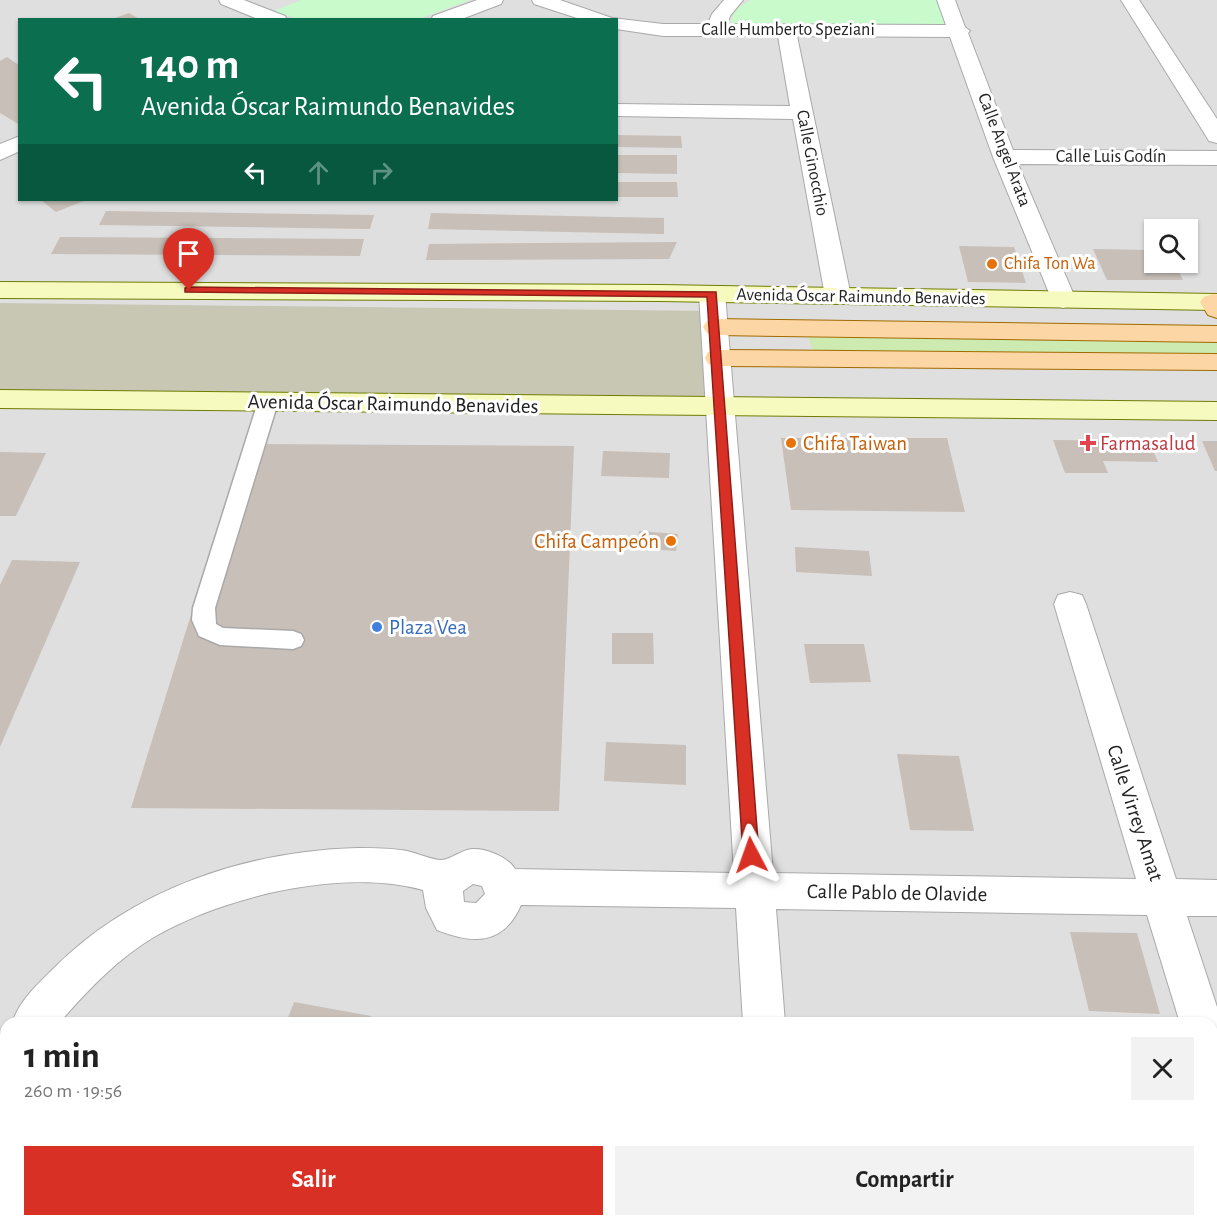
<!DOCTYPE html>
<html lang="es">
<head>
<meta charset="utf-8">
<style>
  :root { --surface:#fff; --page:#f2f2f2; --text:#222; --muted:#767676; --accent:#d93025 }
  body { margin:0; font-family:"Alegreya Sans",sans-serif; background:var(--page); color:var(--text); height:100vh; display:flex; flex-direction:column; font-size:22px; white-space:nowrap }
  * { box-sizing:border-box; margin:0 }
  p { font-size:20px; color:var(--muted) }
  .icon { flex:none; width:33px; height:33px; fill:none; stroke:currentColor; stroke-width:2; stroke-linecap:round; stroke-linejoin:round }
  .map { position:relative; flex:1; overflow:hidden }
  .side { position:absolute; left:0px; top:1017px; width:1218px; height:210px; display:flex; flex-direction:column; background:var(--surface); border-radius:18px 18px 0 0; box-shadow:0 2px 4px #0004 }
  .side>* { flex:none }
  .top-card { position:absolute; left:18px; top:18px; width:600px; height:183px; border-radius:0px; box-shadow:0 2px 4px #0004; background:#0b6e4f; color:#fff; overflow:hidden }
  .fabs { position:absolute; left:1144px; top:219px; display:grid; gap:12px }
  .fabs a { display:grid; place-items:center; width:54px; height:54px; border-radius:0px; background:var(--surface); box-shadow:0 2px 4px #0004; font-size:30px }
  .pin { position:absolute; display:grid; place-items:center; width:51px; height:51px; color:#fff; margin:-62px -26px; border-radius:50% 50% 50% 0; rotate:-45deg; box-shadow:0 0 6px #0007 }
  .pin .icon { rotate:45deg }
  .me { position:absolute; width:66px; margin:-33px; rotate:356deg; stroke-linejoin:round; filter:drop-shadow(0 0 4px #0008) }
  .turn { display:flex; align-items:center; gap:21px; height:126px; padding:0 24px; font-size:27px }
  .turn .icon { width:78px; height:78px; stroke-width:2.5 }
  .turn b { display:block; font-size:42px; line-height:51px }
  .lanes { display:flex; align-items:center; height:57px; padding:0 24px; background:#0003; justify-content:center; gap:30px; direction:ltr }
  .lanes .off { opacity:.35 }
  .round { display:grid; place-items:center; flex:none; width:63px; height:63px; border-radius:0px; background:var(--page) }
  .summary { display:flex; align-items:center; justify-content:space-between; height:102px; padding:0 24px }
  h1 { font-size:36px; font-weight:700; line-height:45px }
  .button { display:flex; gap:12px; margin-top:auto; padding:12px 24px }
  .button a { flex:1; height:69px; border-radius:0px; background:var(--accent); color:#fff; font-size:24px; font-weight:700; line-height:69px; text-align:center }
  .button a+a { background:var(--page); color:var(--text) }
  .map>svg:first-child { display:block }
  .residential { fill:#e0dfdf; fill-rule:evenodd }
  .construction { fill:#c7c7b4 }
  .grass { fill:#cdebb0 }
  .park { fill:#c8facc }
  .building { fill:#c7bfb8 }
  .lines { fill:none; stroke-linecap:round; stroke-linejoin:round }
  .lane-casing { stroke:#a9a9a9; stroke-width:3 }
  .street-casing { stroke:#a9a9a9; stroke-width:2 }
  .secondary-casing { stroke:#707d05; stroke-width:2 }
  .primary-casing { stroke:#a06b00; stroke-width:2 }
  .lane { fill:#fff; fill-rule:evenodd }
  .street { fill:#fff; fill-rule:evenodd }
  .secondary { fill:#f7fabf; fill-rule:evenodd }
  .primary { fill:#fcd6a4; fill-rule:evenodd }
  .route { fill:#d93025; stroke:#8d1f18; stroke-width:1.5 }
  .food-dot { fill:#e8710a; stroke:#fff; stroke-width:2 }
  .health-dot { fill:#e0444e; stroke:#fff; stroke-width:2 }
  .shop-dot { fill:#3f7fe0; stroke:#fff; stroke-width:2 }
  .labels { text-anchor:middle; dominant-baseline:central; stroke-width:6; stroke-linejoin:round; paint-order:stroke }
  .far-street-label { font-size:18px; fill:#222; stroke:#fff }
  .far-food-label { font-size:18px; fill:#c56008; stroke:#fff; text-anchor:start }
  .street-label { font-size:21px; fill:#222; stroke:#fff }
  .food-label { font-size:21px; fill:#c56008; stroke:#fff; text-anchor:start }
  .health-label { font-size:21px; fill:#be3a42; stroke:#fff; text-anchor:start }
  .shop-label { font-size:21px; fill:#366cbe; stroke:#fff; text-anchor:start }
</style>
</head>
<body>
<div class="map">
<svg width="1217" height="1227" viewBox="0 0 1217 1227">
  <rect width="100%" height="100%" fill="#f2efe9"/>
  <path class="residential" d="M0 0H1217V1227H0ZM20 20H616V200H20ZM1155 230H1188V262H1155ZM6 1023H1212V1221H6Z"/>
  <polygon class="construction" points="0,303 712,311 719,408 0,402"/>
  <polygon class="grass" points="808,337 1217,342 1217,356 813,351"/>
  <g class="park">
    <polygon points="301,0 470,0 419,19 297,19 274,11"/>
    <polygon points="751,0 937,0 949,27 729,27 735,9"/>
  </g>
  <g class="building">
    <polygon points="129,13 141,20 112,20 112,19"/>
    <polygon points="7,57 20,66 20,125 0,113 0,61"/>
    <polygon points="616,135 681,136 682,148 616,147"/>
    <polygon points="616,155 677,155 677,174 616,173"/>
    <polygon points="616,182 677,182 678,197 616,197"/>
    <polygon points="41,200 86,200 56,212"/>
    <polygon points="106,211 374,215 370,229 99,225"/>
    <polygon points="431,213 664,218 664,234 428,229"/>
    <polygon points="60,237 364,239 360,256 51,254"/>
    <polygon points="677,242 669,259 426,260 429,244"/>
    <polygon points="959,246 1014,247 1026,283 968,282"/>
    <polygon points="1093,249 1155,250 1155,262 1174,262 1183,280 1107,280"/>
    <polygon points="781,438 947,438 965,512 791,510"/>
    <polygon points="1053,440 1149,441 1158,462 1103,461 1108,473 1065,473"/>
    <polygon points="1202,441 1217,441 1217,471 1215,471"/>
    <polygon points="244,444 574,446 559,811 131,808"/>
    <polygon points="603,451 670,453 669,478 601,476"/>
    <polygon points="0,452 46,453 16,516 0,516"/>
    <polygon points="639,531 678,534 676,551 637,548"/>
    <polygon points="795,547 869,551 872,576 796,572"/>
    <polygon points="12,560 80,562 0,747 0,585"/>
    <polygon points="612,633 653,633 654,664 612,664"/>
    <polygon points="804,644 864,644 871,682 810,683"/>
    <polygon points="606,742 686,745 686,785 604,781"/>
    <polygon points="897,754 959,756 974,831 910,830"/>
    <polygon points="1070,932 1137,933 1160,1014 1089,1011"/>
    <polygon points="294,1002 371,1016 369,1023 286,1023"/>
  </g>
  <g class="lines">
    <g class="lane-casing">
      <polygon id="lane" points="268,396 275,398 278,402 215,608 216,624 223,628 293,631 301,634 304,640 301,646 293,649 220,645 199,636 192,620 193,608 258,402 261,398"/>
    </g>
    <g class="street-casing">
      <g id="street">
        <polygon points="219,0 244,0 285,16 287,20 260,20 221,4"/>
        <polygon points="477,0 503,0 501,4 459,20 431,20 433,16"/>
        <polygon points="532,0 560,0 612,18 663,24 708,24 712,14 724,0 743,0 730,16 727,24 946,25 937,0 955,0 965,27 970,31 968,33 1013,150 1217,151 1217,165 1018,164 1076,300 1072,305 1063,308 1054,305 993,157 950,37 797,36 851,296 847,301 838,304 829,301 825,296 793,119 616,116 616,104 790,106 778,36 663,36 616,29 616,20 583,20 534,4"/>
        <polygon points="1121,0 1139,0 1217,119 1217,143 1209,141 1206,136"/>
        <polygon points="20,136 20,151 0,160 0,144"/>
        <path d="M712 286 721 289 725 294 773 873 1136 879 1054 604 1058 595 1070 592 1082 595 1086 604 1176 879 1217 880V916H1187L1217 1007V1096L1212 1094V1023H1180L1147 915 776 909 785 1023H743L736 908 521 905C503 946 473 944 437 930L426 908 423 890C343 868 224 896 154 937 117 959 87 991 59 1023H16L14 1018C22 998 38 984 53 969 132 889 246 851 358 848 374 848 391 848 407 851 416 853 436 861 442 860 452 859 461 850 472 849 486 848 508 857 515 869L734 873 699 294 703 289ZM473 884 482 886 485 894 476 903 464 902 463 891Z"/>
        <polygon points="754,1221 802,1221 803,1227 755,1227"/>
      </g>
    </g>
    <g class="secondary-casing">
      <g id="secondary">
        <polygon points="0,282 660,285 1217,294 1217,310 660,301 0,298"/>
        <polygon points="0,390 1217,402 1217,420 0,408"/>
      </g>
    </g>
    <g class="primary-casing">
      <g id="primary">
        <polygon points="1213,294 1217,295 1217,318 1208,315 1200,302 1204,297"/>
        <polygon points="716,319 1217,326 1217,342 716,335 707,333 703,327 707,321"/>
        <polygon points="718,350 1217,354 1217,370 718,366 708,364 705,358 708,352"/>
      </g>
    </g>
    <use href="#lane" class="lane"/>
    <use href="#street" class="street"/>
    <use href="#secondary" class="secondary"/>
    <use href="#primary" class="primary"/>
  </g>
  <polygon class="route" points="189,287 716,292 759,855 756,860 751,863 745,860 743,855 707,297 185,292 185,288"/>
  <g class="food-dot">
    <circle cx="992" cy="264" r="6"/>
    <circle cx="791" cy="443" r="6"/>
    <circle cx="671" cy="541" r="6"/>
  </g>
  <path class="health-dot" d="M1085 434h6v6h6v6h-6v6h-6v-6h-6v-6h6z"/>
  <circle class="shop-dot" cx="377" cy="627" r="6"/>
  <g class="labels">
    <g class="far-street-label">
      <text x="788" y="30">Calle Humberto Speziani</text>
      <text transform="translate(1004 150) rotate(69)">Calle Angel Arata</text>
      <text x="1111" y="157">Calle Luis Godín</text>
      <text transform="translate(812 163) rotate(79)">Calle Ginocchio</text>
      <text transform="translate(861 297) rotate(1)">Avenida Óscar Raimundo Benavides</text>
    </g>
    <g class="far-food-label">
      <text x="1004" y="264">Chifa Ton Wa</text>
    </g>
    <g class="street-label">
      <text transform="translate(393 404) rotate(1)">Avenida Óscar Raimundo Benavides</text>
      <text transform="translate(1135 813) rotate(72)">Calle Virrey Amat</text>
      <text transform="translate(897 893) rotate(1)">Calle Pablo de Olavide</text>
    </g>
    <g class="food-label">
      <text x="803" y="443">Chifa Taiwan</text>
      <text x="659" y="541" text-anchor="end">Chifa Campeón</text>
    </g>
    <g class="health-label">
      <text x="1100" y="443">Farmasalud</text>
    </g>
    <g class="shop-label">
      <text x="389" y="627">Plaza Vea</text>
    </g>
  </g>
</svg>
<div class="fabs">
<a><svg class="icon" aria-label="search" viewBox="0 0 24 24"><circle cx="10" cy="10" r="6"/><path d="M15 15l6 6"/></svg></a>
</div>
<div class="pin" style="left:189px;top:290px;background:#d93025"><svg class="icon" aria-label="arrive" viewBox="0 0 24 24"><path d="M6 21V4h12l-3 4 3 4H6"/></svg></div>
<svg class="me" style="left:751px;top:855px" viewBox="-20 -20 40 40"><path d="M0-17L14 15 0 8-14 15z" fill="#d93025" stroke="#fff" stroke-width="4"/></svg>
<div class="top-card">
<div class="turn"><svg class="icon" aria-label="left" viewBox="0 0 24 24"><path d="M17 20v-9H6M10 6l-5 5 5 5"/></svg><div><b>140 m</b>Avenida Óscar Raimundo Benavides</div></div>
<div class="lanes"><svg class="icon" aria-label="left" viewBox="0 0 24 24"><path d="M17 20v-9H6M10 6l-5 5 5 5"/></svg><svg class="icon off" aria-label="ahead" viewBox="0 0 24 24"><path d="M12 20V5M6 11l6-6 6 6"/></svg><svg class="icon off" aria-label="right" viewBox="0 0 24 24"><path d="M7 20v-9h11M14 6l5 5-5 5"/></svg></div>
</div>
<section class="side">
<div class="summary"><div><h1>1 min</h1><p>260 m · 19:56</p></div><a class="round"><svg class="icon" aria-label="close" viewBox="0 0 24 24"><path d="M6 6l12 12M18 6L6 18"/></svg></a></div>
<div class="button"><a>Salir</a><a>Compartir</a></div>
</section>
</div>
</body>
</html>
